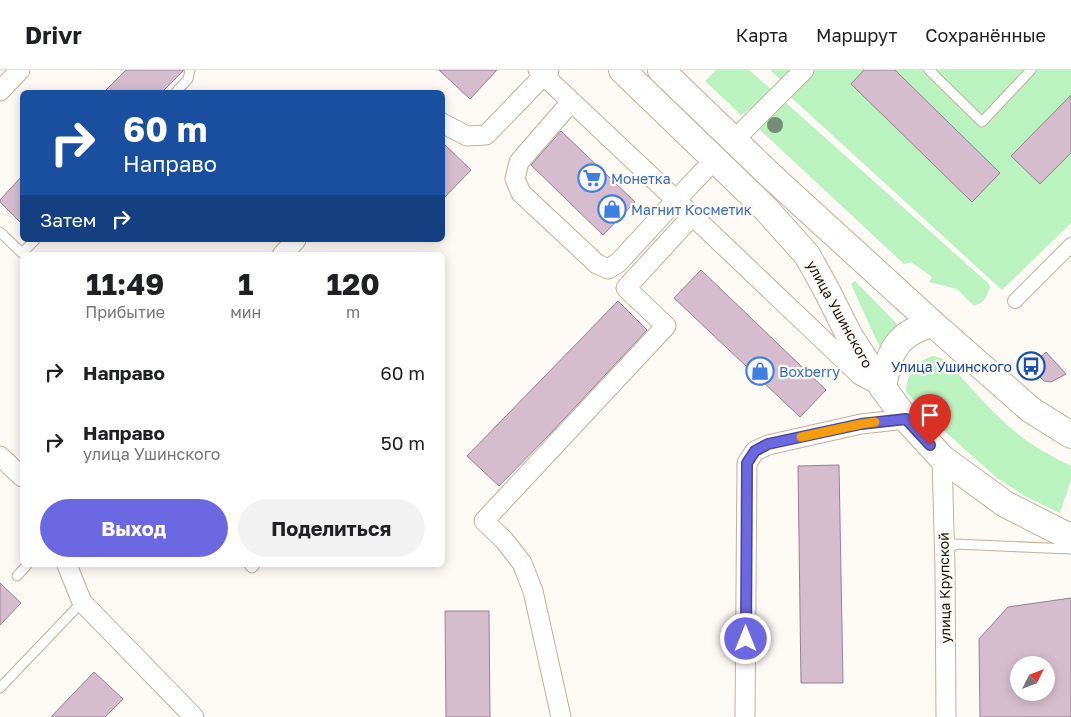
<!DOCTYPE html>
<html lang="ru">
<head>
<meta charset="utf-8">
<style>
  :root { --surface:#fff; --page:#f2f2f2; --text:#202124; --muted:#757577; --line:#e0e0e0; --accent:#6c68e2 }
  body { margin:0; font-family:"Golos Text",sans-serif; background:var(--page); color:var(--text); height:100vh; display:flex; flex-direction:column; font-size:19px; white-space:nowrap }
  * { box-sizing:border-box; margin:0 }
  p { font-size:16px; color:var(--muted) }
  .icon { flex:none; width:28px; height:28px; fill:none; stroke:currentColor; stroke-width:2; stroke-linecap:round; stroke-linejoin:round }
  .map { position:relative; flex:1; overflow:hidden }
  .side { position:absolute; left:20px; top:182px; width:425px; height:315px; display:flex; flex-direction:column; background:var(--surface); border-radius:8px; box-shadow:0 2px 12px #0003 }
  .side>* { flex:none }
  .top-card { position:absolute; left:20px; top:20px; width:425px; height:152px; border-radius:8px; box-shadow:0 2px 12px #0003; background:#1a4fa0; color:#fff; overflow:hidden }
  .needle { width:32px; rotate:48deg }
  .controls { position:absolute; left:1010px; top:586px; display:grid; gap:10px }
  .controls a { display:grid; place-items:center; width:45px; height:45px; border-radius:50%; background:var(--surface); box-shadow:0 2px 12px #0003; font-size:25px }
  .pin { position:absolute; display:grid; place-items:center; width:42px; height:42px; color:#fff; margin:-51px -21px; border-radius:50% 50% 50% 0; rotate:-45deg; box-shadow:0 0 5px #0007 }
  .pin .icon { rotate:45deg }
  .me { position:absolute; width:55px; margin:-28px; rotate:0deg; stroke-linejoin:round; filter:drop-shadow(0 0 4px #0008) }
  .turn { display:flex; align-items:center; gap:18px; height:105px; padding:0 20px; font-size:22px }
  .turn .icon { width:65px; height:65px; stroke-width:2.5 }
  .turn b { display:block; font-size:35px; line-height:42px }
  .then { display:flex; align-items:center; height:48px; padding:0 20px; background:#0003; gap:10px; font-size:19px }
  .eta { display:flex; justify-content:space-evenly; align-items:center; height:85px; text-align:center }
  .eta b { font-size:30px; font-weight:700; line-height:35px }
  .primary-button { display:flex; gap:10px; margin-top:auto; padding:10px 20px }
  .primary-button a { flex:1; height:58px; border-radius:30px; background:var(--accent); color:#fff; font-size:20px; font-weight:700; line-height:58px; text-align:center }
  .primary-button a+a { background:var(--page); color:var(--text) }
  ul { padding:0; list-style:none }
  li { display:flex; align-items:center; gap:15px; height:70px; padding:0 20px }
  li div { flex:1 }
  li b { display:block; font-size:19px }
  li em { font-style:normal }
  header { display:flex; align-items:center; gap:30px; box-sizing:border-box; height:70px; padding:0 25px; background:var(--surface); border-bottom:1px solid var(--line) }
  header strong { font-size:24px }
  nav { display:flex; gap:28px; margin-inline-start:auto; font-size:18px }
  .map>svg:first-child { display:block }
  .green { fill:#baf2c0 }
  .building { fill:#d5bdce; stroke:#968090; fill-rule:evenodd }
  .lines { fill:none; stroke-linecap:round; stroke-linejoin:round }
  .service-casing { stroke:#c2b09b; stroke-width:11 }
  .pedestrian-casing { stroke:#c2b09b; stroke-width:16 }
  .minor-casing { stroke:#c2b09b; stroke-width:21 }
  .secondary-casing { stroke:#c2b09b; stroke-width:28 }
  .service { stroke:#fff; stroke-width:9 }
  .pedestrian { stroke:#fff; stroke-width:14 }
  .minor { stroke:#fff; stroke-width:19 }
  .secondary { stroke:#fff; stroke-width:26 }
  .tree { fill:#728e76 }
  .route-casing { stroke:#464493; stroke-width:12 }
  .route { stroke:#6c68e2; stroke-width:9 }
  .slow { stroke:#f59e0b; stroke-width:9 }
  .labels { text-anchor:middle; dominant-baseline:central; stroke-width:4.5; stroke-linejoin:round; paint-order:stroke }
  .shop-label { font-size:14px; fill:#366cbe; stroke:#fdf9f5; text-anchor:start }
  .street-label { font-size:14px; fill:#171109; stroke:#fdf9f5 }
  .transit-label { font-size:14px; fill:#164399; stroke:#fdf9f5; text-anchor:end }
</style>
</head>
<body>
<header>
<strong>Drivr</strong>
<nav><a>Карта</a><a>Маршрут</a><a>Сохранённые</a></nav>
</header>
<div class="map">
<svg width="1071" height="647" viewBox="0 0 1071 647">
  <rect width="100%" height="100%" fill="#fdf9f5"/>
  <g class="green">
    <polygon points="716,0 749,0 771,19 752,38 741,45 705,11"/>
    <polygon points="770,0 1071,0 1071,153 1002,220 784,21 779,8"/>
    <path d="M784 31 989 214 990 217C986 229 986 231 974 236L957 219 929 212 932 207 911 192 904 194 759 59 766 47Z"/>
    <polygon points="855,211 900,257 880,278 851,214"/>
    <path d="M934 286 943 289 950 295C974 321 998 350 1027 371 1041 381 1056 388 1071 396V410L1060 443 1025 426 997 408 940 357 906 322C906 305 917 289 934 286Z"/>
  </g>
  <g class="building">
    <polygon points="126,0 184,0 162,22 104,22"/>
    <polygon points="439,0 497,0 470,29"/>
    <polygon points="864,0 895,0 1000,103 972,132 851,14"/>
    <polygon points="1071,25 1071,83 1040,114 1011,86"/>
    <polygon points="561,61 635,132 603,165 531,95"/>
    <polygon points="442,72 471,100 442,130"/>
    <polygon points="22,106 22,154 0,132 0,130"/>
    <polygon points="701,200 826,320 800,347 674,228"/>
    <polygon points="618,231 647,260 550,364 499,416 467,386"/>
    <polygon points="1046,282 1066,304 1051,312 1044,311 1030,297"/>
    <polygon points="839,395 843,613 801,613 798,396"/>
    <polygon points="0,513 21,533 0,555"/>
    <path d="M1071 528V647H980L979 569 1008 537ZM1019 595H1046V622H1019Z"/>
    <polygon points="445,541 489,541 490,647 446,647"/>
    <polygon points="94,602 123,629 105,647 51,647"/>
  </g>
  <g class="lines">
    <g class="service-casing">
      <g id="service">
        <polyline points="929,0 982,52 1031,0"/>
        <polyline points="176,22 188,9 190,0"/>
        <polyline points="0,162 24,185"/>
        <polyline points="22,183 35,170"/>
        <polyline points="946,482 955,474 1071,479"/>
        <polyline points="249,495 252,498 255,495"/>
        <polyline points="17,506 27,495"/>
        <polyline points="0,618 82,532"/>
      </g>
    </g>
    <g class="pedestrian-casing">
      <polyline id="pedestrian" points="1015,231 1071,175"/>
    </g>
    <g class="minor-casing">
      <g id="minor">
        <polyline points="538,0 676,130 860,305 880,316"/>
        <polyline points="0,21 20,0"/>
        <polyline points="571,32 519,92 515,109 521,123 597,194 608,199 618,193 676,130 714,90"/>
        <polyline points="442,53 467,66 486,65 549,0"/>
        <polyline points="734,70 804,0"/>
        <polyline points="282,185 296,170"/>
        <polyline points="0,386 22,407"/>
        <polyline points="942,388 945,497 946,647"/>
        <polyline points="67,495 82,532 194,647"/>
        <polyline points="561,647 533,521 522,493 504,470 484,451 666,256 626,218 693,145"/>
        <polyline points="745,647 747,393 755,381 768,375 861,354 906,349"/>
      </g>
    </g>
    <g class="secondary-casing">
      <g id="secondary">
        <polyline points="622,0 765,138 807,185 826,219 849,265 883,318 906,349 942,388 1005,434 1066,465 1071,465"/>
        <polyline points="661,0 771,106 932,253 1031,340 1071,365"/>
        <path d="M883 318C887 296 890 275 910 263 917 259 925 256 932 253"/>
      </g>
    </g>
    <use href="#service" class="service"/>
    <use href="#pedestrian" class="pedestrian"/>
    <use href="#minor" class="minor"/>
    <use href="#secondary" class="secondary"/>
  </g>
  <circle class="tree" cx="775" cy="55" r="8"/>
  <g class="lines">
    <g class="route-casing">
      <polyline id="route" points="746,569 747,393 755,381 768,374 861,354 906,349 930,375"/>
    </g>
    <use href="#route" class="route"/>
    <polyline class="slow" points="801,367 861,354 875,352"/>
  </g>
  <defs>
    <g id="supermarket-ring" transform="scale(1.4375)"><circle r="9.5" fill="#fdf9f5" stroke="#3f7fe0" stroke-width="1.5"/><path d="M-6-5.5h2.5l.6 2H6L4.5 2H-2.5L-4.4-4H-6ZM-1.5 3.2a1.3 1.3 0 1 0 .1 0ZM3 3.2a1.3 1.3 0 1 0 .1 0Z" fill="#3f7fe0"/></g>
    <g id="shop-ring" transform="scale(1.4375)"><circle r="9.5" fill="#fdf9f5" stroke="#3f7fe0" stroke-width="1.5"/><path d="M-5-2.5h2.3a2.7 3.5 0 0 1 5.4 0H5L5.5 6h-11ZM-1.5-2.5h3a1.5 2.3 0 0 0-3 0Z" fill="#3f7fe0"/></g>
    <g id="bus-ring" transform="scale(1.4375)"><circle r="9.5" fill="#fdf9f5" stroke="#1a4fb4" stroke-width="1.5"/><path d="M-5-6H5V4H4V6H2V4H-2V6H-4V4H-5ZM-3.5-4V0h7V-4ZM-3.5 1.2v1.5H-2V1.2ZM2 1.2v1.5H3.5V1.2Z" fill="#1a4fb4"/></g>
  </defs>
  <g fill-rule="evenodd">
    <use href="#supermarket-ring" x="592" y="108"/>
    <use href="#shop-ring" x="612" y="139"/>
    <use href="#bus-ring" x="1031" y="296"/>
    <use href="#shop-ring" x="760" y="301"/>
  </g>
  <g class="labels">
    <g class="shop-label">
      <text x="611" y="108">Монетка</text>
      <text x="631" y="139">Магнит Косметик</text>
      <text x="779" y="301">Boxberry</text>
    </g>
    <g class="street-label">
      <text transform="translate(840 244) rotate(61)">улица Ушинского</text>
      <text transform="translate(944 518) rotate(-91)">улица Крупской</text>
    </g>
    <g class="transit-label">
      <text x="1012" y="296">Улица Ушинского</text>
    </g>
  </g>
</svg>
<div class="controls">
<a><svg class="needle" viewBox="-14 -14 28 28"><path d="M0-13l5 13h-10z" fill="#e53935"/><path d="M0 13l5-13h-10z" fill="#757577"/></svg></a>
</div>
<div class="pin" style="left:930px;top:375px;background:#d93025"><svg class="icon" aria-label="arrive" viewBox="0 0 24 24"><path d="M6 21V4h12l-3 4 3 4H6"/></svg></div>
<svg class="me" style="left:746px;top:569px" viewBox="-20 -20 40 40"><circle r="17" fill="#6c68e2" stroke="#fff" stroke-width="3"/><path d="M0-11L8 9 0 5-8 9z" fill="#fff"/></svg>
<div class="top-card">
<div class="turn"><svg class="icon" aria-label="right" viewBox="0 0 24 24"><path d="M7 20v-9h11M14 6l5 5-5 5"/></svg><div><b>60 m</b>Направо</div></div>
<div class="then">Затем<svg class="icon" aria-label="right" viewBox="0 0 24 24"><path d="M7 20v-9h11M14 6l5 5-5 5"/></svg></div>
</div>
<section class="side">
<div class="eta">
<div><b>11:49</b><p>Прибытие</p></div>
<div><b>1</b><p>мин</p></div>
<div><b>120</b><p>m</p></div>
</div>
<ul>
<li><svg class="icon" aria-label="right" viewBox="0 0 24 24"><path d="M7 20v-9h11M14 6l5 5-5 5"/></svg><div><b>Направо</b></div><em>60 m</em></li>
<li><svg class="icon" aria-label="right" viewBox="0 0 24 24"><path d="M7 20v-9h11M14 6l5 5-5 5"/></svg><div><b>Направо</b><p>улица Ушинского</p></div><em>50 m</em></li>
</ul>
<div class="primary-button"><a>Выход</a><a>Поделиться</a></div>
</section>
</div>
</body>
</html>
